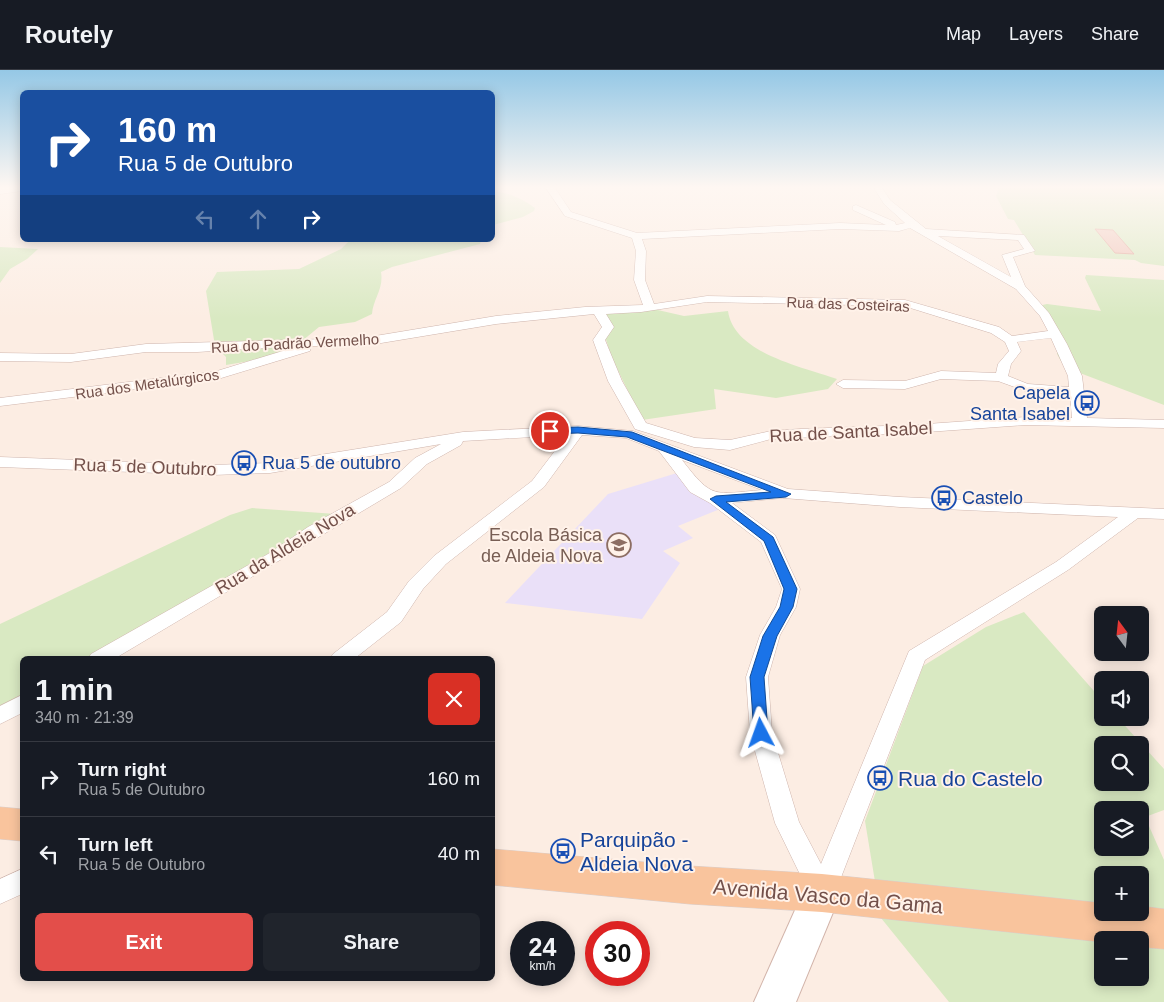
<!DOCTYPE html>
<html lang="en">
<head>
<meta charset="utf-8">
<style>
  :root { --surface:#171b24; --page:#20242c; --text:#f1f3f6; --muted:#9ea1a6; --line:#363941; --accent:#e34e4a }
  body { margin:0; font-family:Arial,sans-serif; background:var(--page); color:var(--text); height:100vh; display:flex; flex-direction:column; font-size:19px; white-space:nowrap }
  * { box-sizing:border-box; margin:0 }
  p { font-size:16px; color:var(--muted) }
  .icon { flex:none; width:28px; height:28px; fill:none; stroke:currentColor; stroke-width:2; stroke-linecap:round; stroke-linejoin:round }
  .map { position:relative; flex:1; overflow:hidden }
  .side { position:absolute; left:20px; top:586px; width:475px; height:325px; display:flex; flex-direction:column; background:var(--surface); border-radius:8px; box-shadow:0 2px 12px #0003 }
  .side>* { flex:none }
  .hud { position:absolute; left:20px; top:20px; width:475px; height:152px; border-radius:8px; box-shadow:0 2px 12px #0003; background:#1a4fa0; color:#fff; overflow:hidden }
  .needle { width:32px; rotate:345deg }
  .tools { position:absolute; left:1094px; top:536px; display:grid; gap:10px }
  .tools a { display:grid; place-items:center; width:55px; height:55px; border-radius:8px; background:var(--surface); box-shadow:0 2px 12px #0003; font-size:25px }
  .speed { position:absolute; left:510px; top:851px; display:flex; gap:10px; font-size:25px; font-weight:700; text-align:center }
  .speed>* { display:grid; place-content:center; width:65px; height:65px; border-radius:50%; background:var(--surface); box-shadow:0 2px 12px #0003; line-height:1 }
  .speed small { font-size:12px; font-weight:400 }
  .speed .limit { border:8px solid #d22; background:#fff; color:#111 }
  .pin { position:absolute; display:grid; place-items:center; width:42px; height:42px; color:#fff; margin:-21px; border:2px solid #fff; border-radius:50%; box-shadow:0 1px 5px #0007 }
  .me { position:absolute; width:55px; margin:-28px; rotate:356deg; stroke-linejoin:round; filter:drop-shadow(0 0 4px #0008) }
  .turn { display:flex; align-items:center; gap:18px; height:105px; padding:0 15px; font-size:22px }
  .turn .icon { width:65px; height:65px; stroke-width:2.5 }
  .turn b { display:block; font-size:35px; line-height:42px }
  .lanes { display:flex; align-items:center; height:48px; padding:0 15px; background:#0003; justify-content:center; gap:25px; direction:ltr }
  .lanes .off { opacity:.35 }
  .round { display:grid; place-items:center; flex:none; width:52px; height:52px; border-radius:8px; background:var(--page) }
  .summary { display:flex; align-items:center; justify-content:space-between; height:85px; padding:0 15px }
  h1 { font-size:30px; font-weight:600; line-height:38px }
  .cta { display:flex; gap:10px; margin-top:auto; padding:10px 15px }
  .cta a { flex:1; height:58px; border-radius:8px; background:var(--accent); color:#fff; font-size:20px; font-weight:600; line-height:58px; text-align:center }
  .cta a+a { background:var(--page); color:var(--text) }
  ul { padding:0; list-style:none }
  li { display:flex; align-items:center; gap:15px; height:75px; padding:0 15px; border-top:1px solid var(--line) }
  li div { flex:1 }
  li b { display:block; font-size:19px }
  li em { font-style:normal }
  header { display:flex; align-items:center; gap:30px; box-sizing:border-box; height:70px; padding:0 25px; background:var(--surface); border-bottom:1px solid var(--line) }
  header strong { font-size:24px }
  nav { display:flex; gap:28px; margin-inline-start:auto; font-size:18px }
  .map>svg:first-child { display:block }
  .education { fill:#eae0f8 }
  .green { fill:#d9e9c2; fill-rule:evenodd }
  .building { fill:#f0c6bb; stroke:#e3a99c }
  .lines { fill:none; stroke-linecap:round; stroke-linejoin:round }
  .street-casing { stroke:#cfb5ad; stroke-width:1 }
  .secondary-casing { stroke:#d2b4aa; stroke-width:2 }
  .primary-casing { stroke:#d8cecc; stroke-width:1 }
  .street { fill:#fff; fill-rule:evenodd }
  .secondary { fill:#fff; fill-rule:evenodd }
  .primary { fill:#f9c49d; fill-rule:evenodd }
  .route { fill:#1a73e8; stroke:#114b97 }
  .labels { text-anchor:middle; dominant-baseline:central; stroke-width:4; stroke-linejoin:round; paint-order:stroke }
  .far-street-label { font-size:15px; fill:#73504a; stroke:#fff2e9 }
  .transit-label { font-size:18px; fill:#164399; stroke:#fff2e9; text-anchor:start }
  .street-label { font-size:18px; fill:#73504a; stroke:#fff2e9 }
  .education-label { font-size:18px; fill:#785e54; stroke:#fff2e9; text-anchor:end }
  .near-transit-label { font-size:21px; fill:#164399; stroke:#fff2e9; text-anchor:start }
  .near-street-label { font-size:21px; fill:#73504a; stroke:#fff2e9 }
</style>
</head>
<body>
<header>
<strong>Routely</strong>
<nav><a>Map</a><a>Layers</a><a>Share</a></nav>
</header>
<div class="map">
<svg width="1164" height="932" viewBox="0 0 1164 932">
  <rect width="100%" height="100%" fill="#fcede3"/>
  <polygon class="education" points="677,403 720,439 678,456 693,468 663,481 680,493 642,549 505,533 608,424"/>
  <g class="green">
    <polygon points="999,118 1164,118 1164,196 1141,193 1135,190 1035,185 1014,150 1008,149 996,126"/>
    <path d="M493 121C509 123 521 128 535 138L534 141 523 147 493 155Z"/>
    <path d="M350 170H481L480 174 392 197 381 202C384 219 373 229 372 244L355 252 319 257 291 280 256 290 226 295V287L215 276 206 221 217 202 299 199 341 179Z"/>
    <polygon points="0,177 38,179 27,189 10,199 0,213"/>
    <polygon points="1086,205 1164,210 1164,335 1072,300 1061,291 1057,284 1059,277 1038,236 1047,234 1101,241 1085,208"/>
    <path d="M649 238 684 246 728 241C734 284 804 297 837 309L828 319 776 328 714 319 716 339 642 350 611 286 598 243Z"/>
    <polygon points="252,438 336,444 88,589 22,589 22,627 0,639 0,554 230,445"/>
    <path d="M1024 542 1102 630V648H1118L1164 699V740L1145 747 1164 790V932H949L881 848 865 751 923 596 986 557ZM1102 675H1140V712H1102ZM1102 740H1140V778H1102ZM1102 805H1140V842H1102ZM1102 870H1140V908H1102Z"/>
  </g>
  <polygon class="building" points="1095,159 1113,160 1134,184 1115,183"/>
  <g class="lines">
    <g class="street-casing">
      <g id="street">
        <polygon points="0,118 22,118 22,121 0,124"/>
        <path d="M546 118H555L571 142 637 163 840 153 886 155 853 140V136L856 135 895 152 896 155 905 153 884 134 874 118H882L890 130 926 159 1024 165 1035 181 1013 187 1025 216 1049 243 1067 274 1082 306 1087 348 1164 350V358L1025 355 913 363 771 369 730 380 694 377 635 359 608 311 593 270 602 257 594 244 496 254 363 276H311L310 281 218 309 0 336V328L217 301 299 276 197 282H146L71 292 0 291V283L71 284 146 274 363 268 496 246 585 237 643 235 634 210 636 181 632 168 565 146ZM910 158 1016 219 1040 246 1048 261 1012 266 999 257 905 230 707 226 654 234 645 210 646 181 642 169 840 159 899 161ZM938 166 1018 170 1024 179 1002 185 1011 207ZM707 232 904 236 991 263 1005 272 1009 281 998 294 996 303 941 301 905 311 843 310 836 314 843 318 905 319 941 309 998 311 1028 322 1070 326 1072 348 1025 347 913 355 800 359 771 361 730 370 695 368 646 353 622 311 605 270 614 257 606 244 641 242ZM1051 268 1068 306 1069 317 1028 314 1008 306 1011 294 1021 281 1017 272Z"/>
        <path d="M578 356 633 361 788 419 900 427 1164 439V449L1138 448 1068 500 925 590 835 823 831 831 822 835 813 831 775 753 750 663 746 607 760 565 776 537 782 519 761 472 710 433 690 422 659 381 626 368 582 365 544 417 446 494 423 519 401 552 354 589H330L333 584 387 542 409 511 434 486 532 411 567 365 463 371 461 375 427 394 401 418 114 589H88L91 584 268 484 308 457 389 412 415 388 441 374 270 403 212 405 0 397V387L212 395 270 393 463 362ZM682 390 762 420C713 424 713 430 682 390ZM783 428 900 437 1118 447 1056 492 909 581 821 794 799 752 772 663 768 607 780 565 796 537 800 519 775 465 732 433Z"/>
        <polygon points="22,625 22,643 0,654 0,636"/>
        <polygon points="22,799 22,824 0,834 0,809"/>
      </g>
    </g>
    <g class="secondary-casing">
      <polygon id="secondary" points="822,806 836,811 841,823 796,932 754,932 808,811"/>
    </g>
    <g class="primary-casing">
      <g id="primary">
        <polygon points="0,737 22,739 22,771 0,769"/>
        <polygon points="492,779 690,796 822,804 1102,833 1102,842 1140,842 1140,836 1164,839 1164,879 1140,877 1140,870 1102,870 1102,872 822,842 690,834 492,815"/>
      </g>
    </g>
    <use href="#street" class="street"/>
    <use href="#secondary" class="secondary"/>
    <use href="#primary" class="primary"/>
  </g>
  <linearGradient id="sky" x2="0" y2="1"><stop stop-color="#95c8e6"/><stop offset="0.47" stop-color="#fef7f2"/><stop offset="1" stop-color="#fef7f2" stop-opacity="0"/></linearGradient>
  <rect width="1164" height="249" fill="url(#sky)"/>
  <polygon class="route" points="578,357 632,362 791,424 786,427 726,432 773,467 797,519 793,537 777,566 764,607 768,663 766,667 756,667 754,663 750,607 763,566 780,537 784,519 764,471 710,429 716,426 771,422 627,367 578,363 550,364 546,361 550,358"/>
  <defs>
    <g id="bus-ring" transform="scale(1.25)"><circle r="9.5" fill="#fff2e9" stroke="#1a4fb4" stroke-width="1.5"/><path d="M-5-6H5V4H4V6H2V4H-2V6H-4V4H-5ZM-3.5-4V0h7V-4ZM-3.5 1.2v1.5H-2V1.2ZM2 1.2v1.5H3.5V1.2Z" fill="#1a4fb4"/></g>
    <g id="school-ring" transform="scale(1.25)"><circle r="9.5" fill="#fff2e9" stroke="#8d6e63" stroke-width="1.5"/><path d="M0-5L7-2L0 1L-7-2ZM-4 1L0 2.5L4 1V4Q0 6-4 4Z" fill="#8d6e63"/></g>
  </defs>
  <g fill-rule="evenodd">
    <use href="#bus-ring" x="1087" y="333"/>
    <use href="#bus-ring" x="244" y="393"/>
    <use href="#bus-ring" x="944" y="428"/>
    <use href="#school-ring" x="619" y="475"/>
    <use href="#bus-ring" x="880" y="708"/>
    <use href="#bus-ring" x="563" y="781"/>
  </g>
  <g class="labels">
    <g class="far-street-label">
      <text transform="translate(848 234) rotate(2)">Rua das Costeiras</text>
      <text transform="translate(295 273) rotate(-3)">Rua do Padrão Vermelho</text>
      <text transform="translate(147 314) rotate(-8)">Rua dos Metalúrgicos</text>
    </g>
    <g class="transit-label">
      <text x="1070" y="323" text-anchor="end">Capela<tspan x="1070" dy="21">Santa Isabel</tspan></text>
      <text x="262" y="393">Rua 5 de outubro</text>
      <text x="962" y="428">Castelo</text>
    </g>
    <g class="street-label">
      <text transform="translate(851 362) rotate(-3)">Rua de Santa Isabel</text>
      <text transform="translate(145 397) rotate(2)">Rua 5 de Outubro</text>
      <text transform="translate(285 479) rotate(-31)">Rua da Aldeia Nova</text>
    </g>
    <g class="education-label">
      <text x="602" y="465">Escola Básica<tspan x="602" dy="21">de Aldeia Nova</tspan></text>
    </g>
    <g class="near-transit-label">
      <text x="898" y="708">Rua do Castelo</text>
      <text x="580" y="769">Parquipão -<tspan x="580" dy="24">Aldeia Nova</tspan></text>
    </g>
    <g class="near-street-label">
      <text transform="translate(828 826) rotate(5)">Avenida Vasco da Gama</text>
    </g>
  </g>
</svg>
<div class="tools">
<a><svg class="needle" viewBox="-14 -14 28 28"><path d="M0-13l5 13h-10z" fill="#e53935"/><path d="M0 13l5-13h-10z" fill="#9ea1a6"/></svg></a>
<a><svg class="icon" aria-label="sound" viewBox="0 0 24 24"><path d="M4 9h4l5-4v14l-5-4H4zM17 9q2 3 0 6"/></svg></a>
<a><svg class="icon" aria-label="search" viewBox="0 0 24 24"><circle cx="10" cy="10" r="6"/><path d="M15 15l6 6"/></svg></a>
<a><svg class="icon" aria-label="layers" viewBox="0 0 24 24"><path d="M12 4l9 5-9 5-9-5zM3 14l9 5 9-5"/></svg></a>
<a>+</a>
<a>−</a>
</div>
<div class="speed"><div>24<small>km/h</small></div><div class="limit">30</div></div>
<div class="pin" style="left:550px;top:361px;background:#d93025"><svg class="icon" aria-label="arrive" viewBox="0 0 24 24"><path d="M6 21V4h12l-3 4 3 4H6"/></svg></div>
<svg class="me" style="left:761px;top:663px" viewBox="-20 -20 40 40"><path d="M0-17L14 15 0 8-14 15z" fill="#1a73e8" stroke="#fff" stroke-width="4"/></svg>
<div class="hud">
<div class="turn"><svg class="icon" aria-label="right" viewBox="0 0 24 24"><path d="M7 20v-9h11M14 6l5 5-5 5"/></svg><div><b>160 m</b>Rua 5 de Outubro</div></div>
<div class="lanes"><svg class="icon off" aria-label="left" viewBox="0 0 24 24"><path d="M17 20v-9H6M10 6l-5 5 5 5"/></svg><svg class="icon off" aria-label="ahead" viewBox="0 0 24 24"><path d="M12 20V5M6 11l6-6 6 6"/></svg><svg class="icon" aria-label="right" viewBox="0 0 24 24"><path d="M7 20v-9h11M14 6l5 5-5 5"/></svg></div>
</div>
<section class="side">
<div class="summary"><div><h1>1 min</h1><p>340 m · 21:39</p></div><a class="round" style="background:#d93025;color:#fff"><svg class="icon" aria-label="close" viewBox="0 0 24 24"><path d="M6 6l12 12M18 6L6 18"/></svg></a></div>
<ul>
<li><svg class="icon" aria-label="right" viewBox="0 0 24 24"><path d="M7 20v-9h11M14 6l5 5-5 5"/></svg><div><b>Turn right</b><p>Rua 5 de Outubro</p></div><em>160 m</em></li>
<li><svg class="icon" aria-label="left" viewBox="0 0 24 24"><path d="M17 20v-9H6M10 6l-5 5 5 5"/></svg><div><b>Turn left</b><p>Rua 5 de Outubro</p></div><em>40 m</em></li>
</ul>
<div class="cta"><a>Exit</a><a>Share</a></div>
</section>
</div>
</body>
</html>
